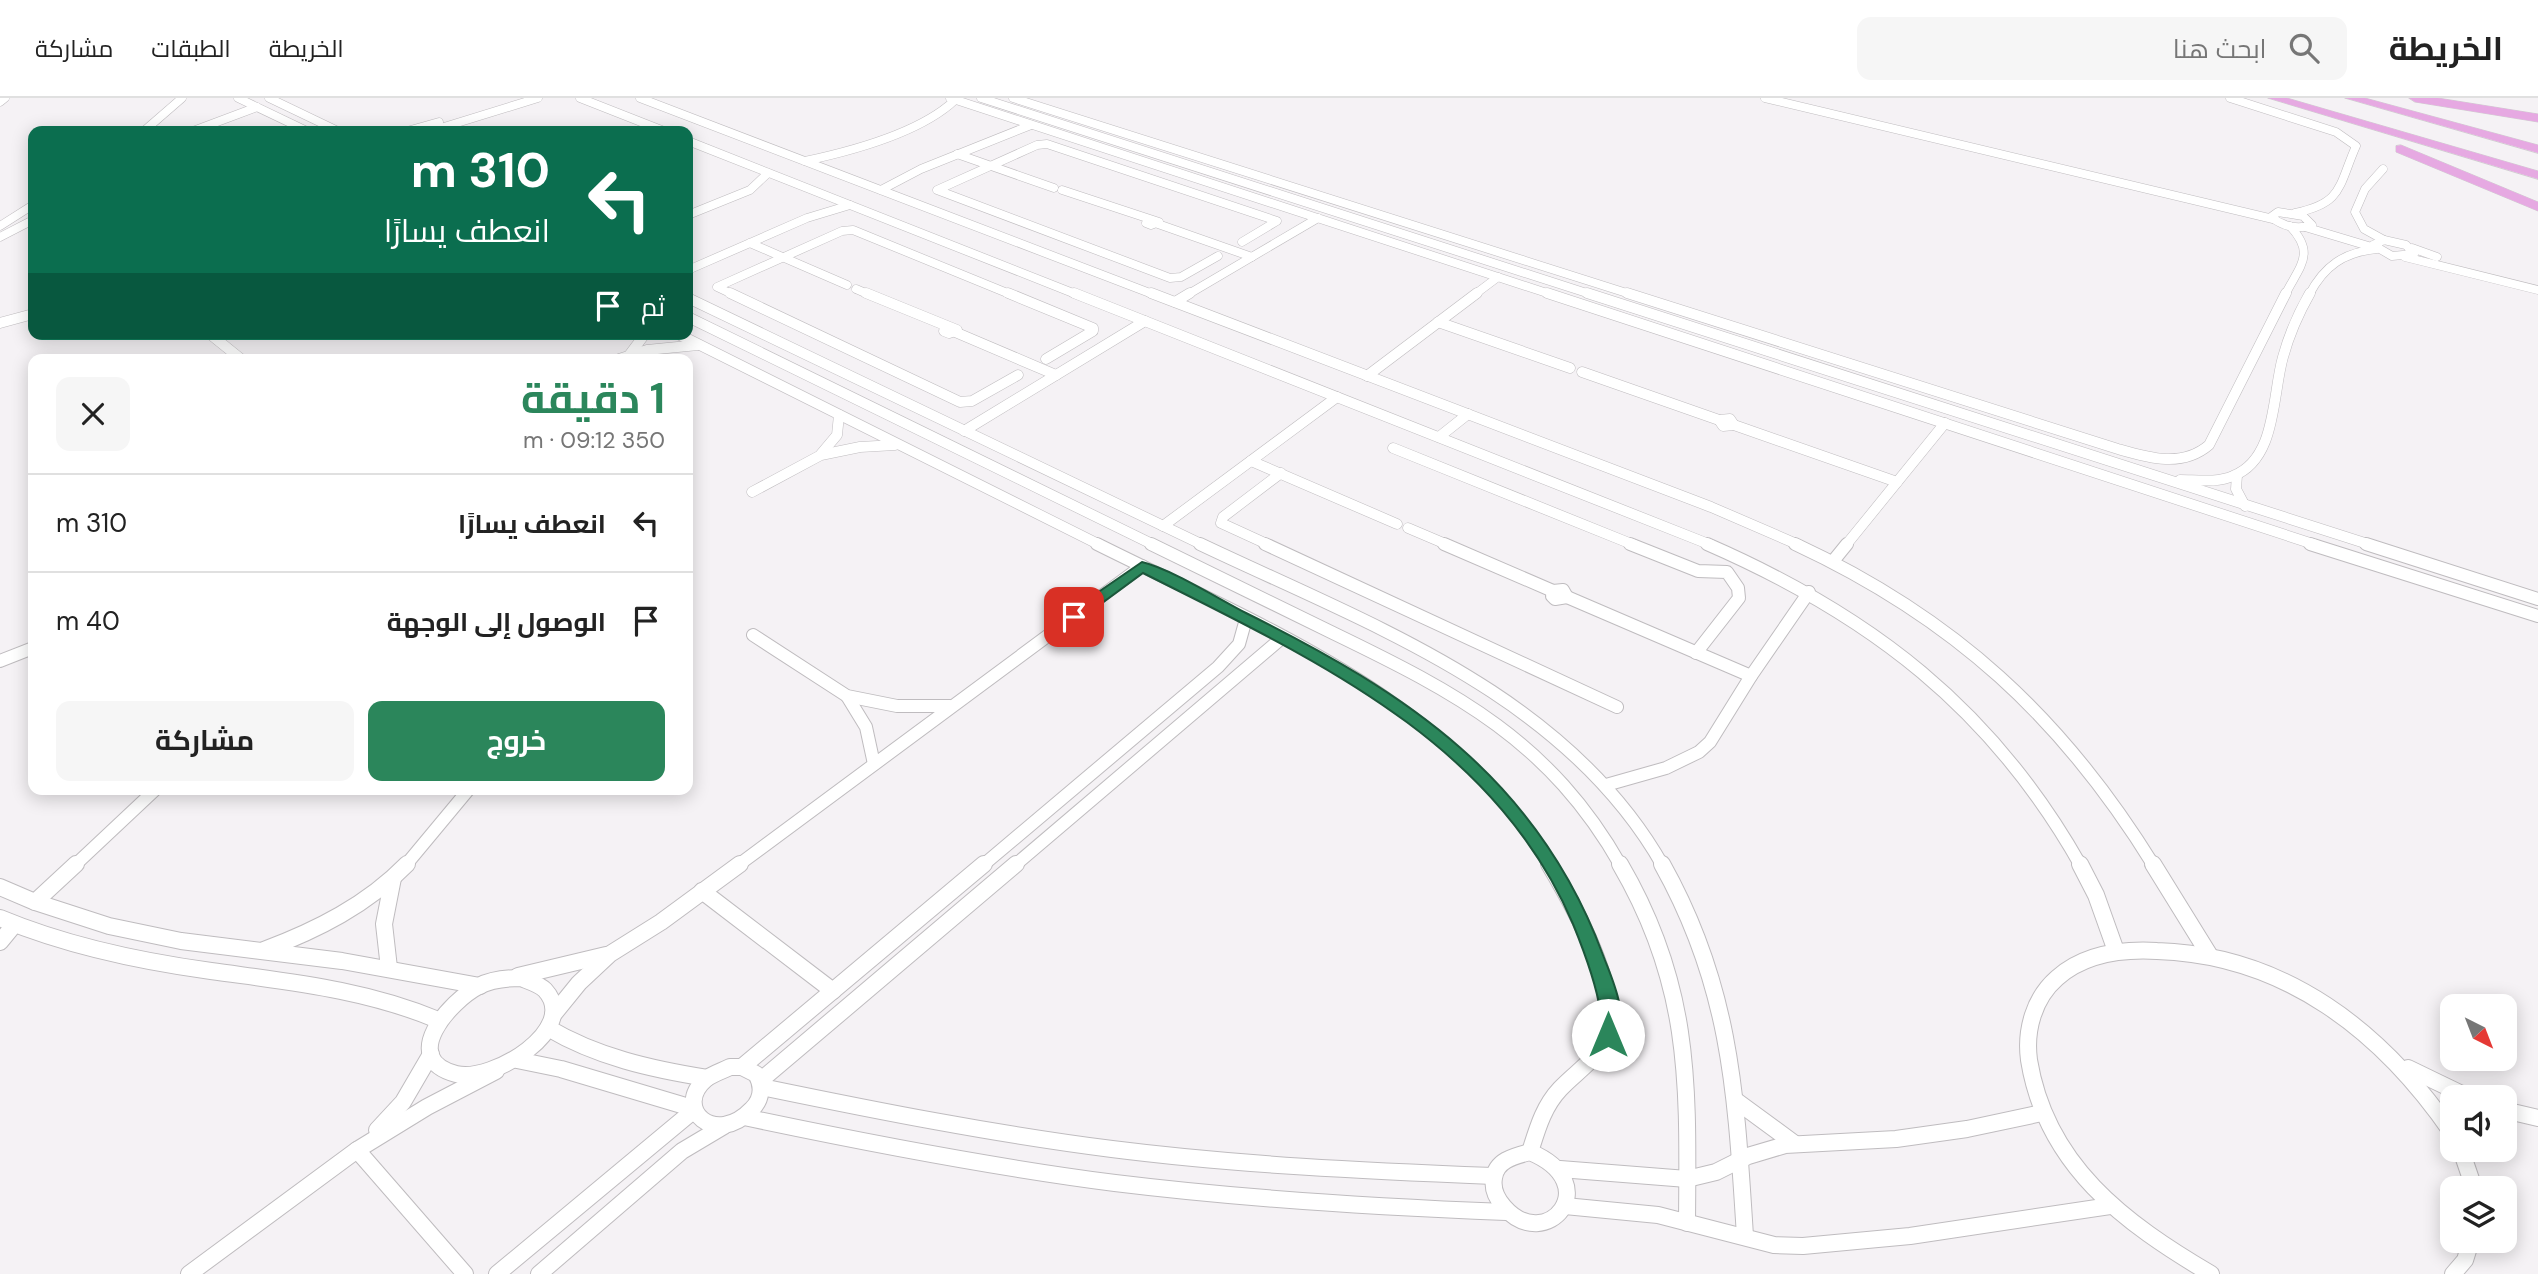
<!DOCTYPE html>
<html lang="ar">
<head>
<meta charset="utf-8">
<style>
  :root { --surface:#fff; --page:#f6f6f6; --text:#222; --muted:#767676; --line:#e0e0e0; --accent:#2b865b }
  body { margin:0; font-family:"DM Sans",Cairo,sans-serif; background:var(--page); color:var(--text); direction:rtl; height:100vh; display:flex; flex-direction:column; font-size:26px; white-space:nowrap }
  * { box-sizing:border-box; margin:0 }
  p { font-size:23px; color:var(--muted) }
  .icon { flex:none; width:38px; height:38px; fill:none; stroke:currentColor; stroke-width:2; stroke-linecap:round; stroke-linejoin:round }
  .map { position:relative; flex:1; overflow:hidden; direction:ltr }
  .sheet { position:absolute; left:28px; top:256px; width:665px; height:441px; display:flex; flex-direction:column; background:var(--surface); border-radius:14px; box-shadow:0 4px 18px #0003; direction:rtl }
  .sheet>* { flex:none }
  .hud { position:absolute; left:28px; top:28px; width:665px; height:214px; border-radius:14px; box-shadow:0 4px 18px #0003; direction:rtl; background:#0b6e4f; color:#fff; overflow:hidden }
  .needle { width:46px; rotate:138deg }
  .tools { position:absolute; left:2440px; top:896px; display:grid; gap:14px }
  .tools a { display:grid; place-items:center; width:77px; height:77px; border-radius:14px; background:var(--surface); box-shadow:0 4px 18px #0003; font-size:35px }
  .pin { position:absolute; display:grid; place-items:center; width:60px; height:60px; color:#fff; margin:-30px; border-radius:14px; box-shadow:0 4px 10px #0006 }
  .me { position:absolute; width:77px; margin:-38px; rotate:0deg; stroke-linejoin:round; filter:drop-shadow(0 0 5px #0008) }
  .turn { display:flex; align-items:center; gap:24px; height:147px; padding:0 28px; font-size:32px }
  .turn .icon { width:91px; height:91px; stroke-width:2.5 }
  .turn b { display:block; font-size:49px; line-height:60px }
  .then { display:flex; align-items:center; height:66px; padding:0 28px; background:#0003; gap:14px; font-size:26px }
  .round { display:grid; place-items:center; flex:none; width:74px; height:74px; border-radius:14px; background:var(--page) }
  .overview { display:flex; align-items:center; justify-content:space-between; height:119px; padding:0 28px }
  h1 { font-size:42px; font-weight:700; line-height:52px; color:var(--accent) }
  .primary-button { display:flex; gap:14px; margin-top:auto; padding:14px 28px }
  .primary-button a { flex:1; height:80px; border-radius:14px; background:var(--accent); color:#fff; font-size:28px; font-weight:700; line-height:80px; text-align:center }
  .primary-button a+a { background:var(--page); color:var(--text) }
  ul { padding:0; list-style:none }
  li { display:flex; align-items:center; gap:21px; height:98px; padding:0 28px; border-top:2px solid var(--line) }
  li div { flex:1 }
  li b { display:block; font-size:26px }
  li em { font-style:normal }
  header { display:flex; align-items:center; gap:42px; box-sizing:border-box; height:98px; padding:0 35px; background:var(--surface); border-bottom:2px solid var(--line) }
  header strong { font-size:33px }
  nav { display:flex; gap:38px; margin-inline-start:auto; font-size:24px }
  .search { width:490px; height:63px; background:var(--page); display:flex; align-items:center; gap:18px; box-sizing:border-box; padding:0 24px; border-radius:14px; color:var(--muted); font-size:26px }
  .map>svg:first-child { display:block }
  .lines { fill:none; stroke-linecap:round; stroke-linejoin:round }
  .street-far3-casing { stroke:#bfbcbf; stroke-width:9 }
  .street-far2-casing { stroke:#bfbcbf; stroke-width:11 }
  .street-far1-casing { stroke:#bfbcbf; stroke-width:14 }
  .street-casing { stroke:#bfbcbf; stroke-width:18 }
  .highway-casing { stroke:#d0cfd0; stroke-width:1 }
  .street-far3 { stroke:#fff; stroke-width:8 }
  .street-far2 { stroke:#fff; stroke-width:10 }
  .street-far1 { stroke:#fff; stroke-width:12 }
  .street { stroke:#fff; stroke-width:16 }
  .highway { fill:#e6a9e2; fill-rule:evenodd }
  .route { fill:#2b865b; stroke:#1c573b; stroke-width:2 }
</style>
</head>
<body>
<header>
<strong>الخريطة</strong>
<div class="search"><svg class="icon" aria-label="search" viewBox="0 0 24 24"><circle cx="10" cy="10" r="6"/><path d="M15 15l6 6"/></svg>ابحث هنا</div>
<nav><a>الخريطة</a><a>الطبقات</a><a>مشاركة</a></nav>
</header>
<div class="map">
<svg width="2538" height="1176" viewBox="0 0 2538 1176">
  <rect width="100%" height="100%" fill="#f5f2f5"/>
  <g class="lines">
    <g class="street-far3-casing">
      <g id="street-far3">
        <polyline points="238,0 307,33"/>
        <polyline points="269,0 338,33"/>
        <polyline points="580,0 664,33"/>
        <polyline points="640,0 1155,197"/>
        <polyline points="950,0 1553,197"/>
        <polyline points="981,0 1593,197"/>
        <polyline points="1013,0 1633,197"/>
        <polyline points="1765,0 2273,121"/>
        <path d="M2230 0 2336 34 2356 48C2338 89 2343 105 2295 115"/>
        <polyline points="0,4 5,0"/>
        <polyline points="144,33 182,0"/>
        <polyline points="193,33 257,9"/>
        <polyline points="407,33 439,24"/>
        <polyline points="431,33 538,0"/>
        <polyline points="688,43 1078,197"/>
        <polyline points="957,56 1054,90"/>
        <path d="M805 63C852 53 920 35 955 2"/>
        <polyline points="2383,71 2365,91 2355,114 2364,131 2384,142"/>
        <polyline points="881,92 921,71 1031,27"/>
        <polyline points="1062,92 1159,124 1151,127 1146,125 1148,122"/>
        <path d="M2278 114 2303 118 2312 127C2297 132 2284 129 2271 119Z"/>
        <polyline points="688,117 750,92 768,75"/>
        <polyline points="1158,126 1252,159"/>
        <polyline points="0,128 33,107"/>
        <polyline points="2305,129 2375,150"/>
        <polyline points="0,139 33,122"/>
        <polygon points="2384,142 2406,147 2414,156 2392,158 2373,147"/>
        <polyline points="750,145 847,187"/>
        <polyline points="2412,150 2437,159"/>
        <polyline points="1218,158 1181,179 1170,180 937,92 1037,47 1047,46 1277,123 1242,144"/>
        <polyline points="2405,159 2538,192"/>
        <polyline points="688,172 807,120 850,107"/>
        <polyline points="856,191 870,197"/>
        <polyline points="734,197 717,189 842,133 853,132 1012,197"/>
        <polyline points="1187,197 1318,120"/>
        <polyline points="1474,197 1498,179"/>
        <path d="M2285 197C2300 167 2316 156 2290 128"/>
        <path d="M2309 197C2324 168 2344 154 2377 151"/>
      </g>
    </g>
    <g class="street-far2-casing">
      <g id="street-far2">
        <polyline points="730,195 960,304 972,303 1018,277"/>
        <polyline points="866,195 957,232 949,235 944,233 946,230"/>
        <polyline points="1008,195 1093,230 1093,233 1046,261"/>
        <polyline points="1074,195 1711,447"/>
        <polyline points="1151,195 1711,409 1799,447"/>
        <polyline points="1547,195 2316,447"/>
        <polyline points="1587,195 2371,447"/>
        <path d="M1627 195 2118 351C2149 360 2182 370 2209 347L2286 195"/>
        <polyline points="688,200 1203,447"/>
        <polyline points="1175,204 1190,195"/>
        <polyline points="688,219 1154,447"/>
        <polyline points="1438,224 1570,270"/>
        <polyline points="0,225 33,216"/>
        <polyline points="955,234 1056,277"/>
        <polyline points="210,236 241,261"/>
        <polyline points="678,236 1100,447"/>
        <polyline points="630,256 645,236"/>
        <polyline points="619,261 647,252 698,247"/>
        <polyline points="1582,274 1719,322"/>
        <polyline points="1367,278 1477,195"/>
        <polygon points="1730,321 1734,327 1723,328 1719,322"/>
        <polyline points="1734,327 1897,384"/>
        <polyline points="964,333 1145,223"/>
        <polyline points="1439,339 1468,316"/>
        <polyline points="1393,350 1634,447"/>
        <polyline points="821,356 837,337 839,317"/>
        <polyline points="1251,363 1397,426"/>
        <polyline points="2237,377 2236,391 2245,408"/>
        <path d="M2180 382C2197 382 2217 385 2233 378 2277 361 2272 297 2283 259 2289 237 2298 216 2310 195"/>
        <polyline points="752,394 821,357 860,349 895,347"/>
        <polyline points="1163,428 1337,299"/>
        <polyline points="1408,430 1448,447"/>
        <polyline points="1269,447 1221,425 1223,419 1281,375"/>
        <polyline points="1846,447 1945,325"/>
      </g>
    </g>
    <g class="street-far1-casing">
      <g id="street-far1">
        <path d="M1097 446C1261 528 1451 602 1550 768"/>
        <path d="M1151 446C1211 475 1272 505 1333 535 1457 595 1550 643 1621 768"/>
        <path d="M1200 446C1368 526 1566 596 1663 768"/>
        <polyline points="1265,446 1617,609"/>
        <polyline points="1444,446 1553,493"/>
        <polyline points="1630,446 1698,473 1727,474 1738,490 1739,500 1696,555"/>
        <path d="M1707 446C1870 517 1992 610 2081 768"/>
        <path d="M1795 446C1954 520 2062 619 2154 768"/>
        <polyline points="2310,446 2538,518"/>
        <polyline points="2366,446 2538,501"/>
        <polyline points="1834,462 1847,446"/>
        <polygon points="1563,492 1567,499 1555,501 1552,498 1553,493"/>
        <polyline points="1567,499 1751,578"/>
        <polyline points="753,537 847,598 897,608 950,608"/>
        <polyline points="0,563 33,550"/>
        <polyline points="847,598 866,629 874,666"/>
        <polyline points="1606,687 1666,670 1699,654 1710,644 1751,578 1809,494"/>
        <polyline points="74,768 156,691"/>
        <polyline points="405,768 469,691"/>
        <polyline points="737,768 1142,468"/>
        <polyline points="982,768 1218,569 1239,546 1246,521"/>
        <polyline points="1014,768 1283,539"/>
      </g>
    </g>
    <g class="street-casing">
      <g id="street">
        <path d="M1620 766C1692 889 1688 988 1687 1125"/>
        <path d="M1662 766C1732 891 1736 999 1745 1138"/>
        <polyline points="2080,766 2096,797 2116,853"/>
        <polyline points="2153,766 2210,858"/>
        <polyline points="0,789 35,804 109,828 181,843 342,863 480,888"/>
        <polyline points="702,793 833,893"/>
        <polyline points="35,804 76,766"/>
        <path d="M0 820C67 848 138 863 211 873 289 884 364 891 438 922"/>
        <polyline points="0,844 14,827"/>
        <path d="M264 852C317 832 367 807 407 766"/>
        <polyline points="389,870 384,826 393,780"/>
        <polyline points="518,878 606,857"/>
        <path d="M521 880C528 883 539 886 545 892 581 931 492 985 456 976 398 961 450 903 479 888 492 881 507 880 521 880Z"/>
        <polyline points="553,917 579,885 610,856 661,824 740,766"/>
        <path d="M548 930C597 959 651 971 707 980"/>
        <polyline points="517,962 561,971 692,1010"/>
        <path d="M730 969H742L756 976C763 988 762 1001 752 1011 715 1050 672 1010 706 981 712 976 722 973 730 969Z"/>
        <polyline points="742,969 984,766"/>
        <polyline points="2408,970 2468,999"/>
        <polyline points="760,983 1016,766"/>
        <path d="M762 989C878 1013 994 1036 1112 1051 1238 1067 1366 1073 1493 1078"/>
        <polyline points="1735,1002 1795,1046"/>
        <polyline points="2504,1012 2538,1020"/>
        <path d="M744 1019C867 1045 990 1069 1115 1085 1245 1101 1375 1109 1506 1114"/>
        <polyline points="377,1032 403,1004 431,956"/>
        <polyline points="357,1052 465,1176"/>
        <polyline points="2461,1052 2474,1090"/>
        <path d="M1530 1054C1537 1032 1543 1009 1560 991 1572 978 1587 968 1598 954 1633 910 1574 808 1549 766"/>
        <path d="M1530 1054C1607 1086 1546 1157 1504 1109 1497 1101 1492 1091 1494 1080 1496 1062 1515 1058 1530 1054Z"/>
        <polyline points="1560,1071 1687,1081 1716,1074 1748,1058 1785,1047 1896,1041 1967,1031 2042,1015"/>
        <polyline points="1565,1108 1658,1117 1774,1147 1803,1148 1910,1138 2110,1108"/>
        <polyline points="189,1176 357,1052 427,1009 496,973"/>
        <polyline points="497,1176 693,1013"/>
        <polyline points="539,1176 682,1053 724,1028"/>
        <path d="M2211 1176C2124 1125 2046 1067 2029 962 2025 932 2034 900 2057 880 2084 856 2122 851 2157 853 2285 857 2382 933 2452 1035"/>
        <polyline points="2453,1176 2465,1162 2471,1143"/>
      </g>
    </g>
    <g class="highway-casing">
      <g id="highway">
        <polygon points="2268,0 2287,0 2538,73 2538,81"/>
        <polygon points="2345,0 2365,0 2538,47 2538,55"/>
        <polygon points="2409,0 2438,0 2538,16 2538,24 2415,4"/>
        <polygon points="2401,47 2538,104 2538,113 2396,54 2396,48"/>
      </g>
    </g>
    <use href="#street-far3" class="street-far3"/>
    <use href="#street-far2" class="street-far2"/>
    <use href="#street-far1" class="street-far1"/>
    <use href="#street" class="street"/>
    <use href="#highway" class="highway"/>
  </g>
  <path class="route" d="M1142 464C1171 471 1217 500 1246 515 1407 595 1538 681 1603 857 1613 884 1629 915 1615 943L1608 946 1601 943C1596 933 1602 923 1600 912 1596 884 1584 853 1573 826 1494 641 1311 560 1143 475L1079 522H1068L1066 519 1068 515Z"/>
</svg>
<div class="tools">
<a><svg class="needle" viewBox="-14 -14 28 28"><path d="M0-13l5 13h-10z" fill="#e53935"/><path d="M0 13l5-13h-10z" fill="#767676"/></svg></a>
<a><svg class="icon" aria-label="sound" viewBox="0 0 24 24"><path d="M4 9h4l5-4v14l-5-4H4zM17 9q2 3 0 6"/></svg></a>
<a><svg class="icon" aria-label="layers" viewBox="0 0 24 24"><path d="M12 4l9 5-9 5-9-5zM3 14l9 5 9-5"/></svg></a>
</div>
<div class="pin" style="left:1074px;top:519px;background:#d93025"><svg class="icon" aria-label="arrive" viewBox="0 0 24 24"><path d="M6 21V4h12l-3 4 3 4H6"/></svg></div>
<svg class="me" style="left:1608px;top:937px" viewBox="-20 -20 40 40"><circle r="19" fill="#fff"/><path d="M0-13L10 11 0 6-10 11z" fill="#2b865b"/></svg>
<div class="hud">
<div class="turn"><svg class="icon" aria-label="left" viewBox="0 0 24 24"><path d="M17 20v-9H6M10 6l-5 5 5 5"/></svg><div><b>310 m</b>انعطف يسارًا</div></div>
<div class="then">ثم<svg class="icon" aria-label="arrive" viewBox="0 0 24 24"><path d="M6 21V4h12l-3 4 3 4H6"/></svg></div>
</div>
<section class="sheet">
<div class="overview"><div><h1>1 دقيقة</h1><p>350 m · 09:12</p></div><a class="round"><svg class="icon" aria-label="close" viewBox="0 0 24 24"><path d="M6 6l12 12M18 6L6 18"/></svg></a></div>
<ul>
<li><svg class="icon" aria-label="left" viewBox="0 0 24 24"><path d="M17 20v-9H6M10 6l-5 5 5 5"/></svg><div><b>انعطف يسارًا</b></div><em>310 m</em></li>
<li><svg class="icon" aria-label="arrive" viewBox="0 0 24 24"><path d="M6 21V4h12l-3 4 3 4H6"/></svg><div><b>الوصول إلى الوجهة</b></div><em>40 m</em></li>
</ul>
<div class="primary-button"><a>خروج</a><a>مشاركة</a></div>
</section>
</div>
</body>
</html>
